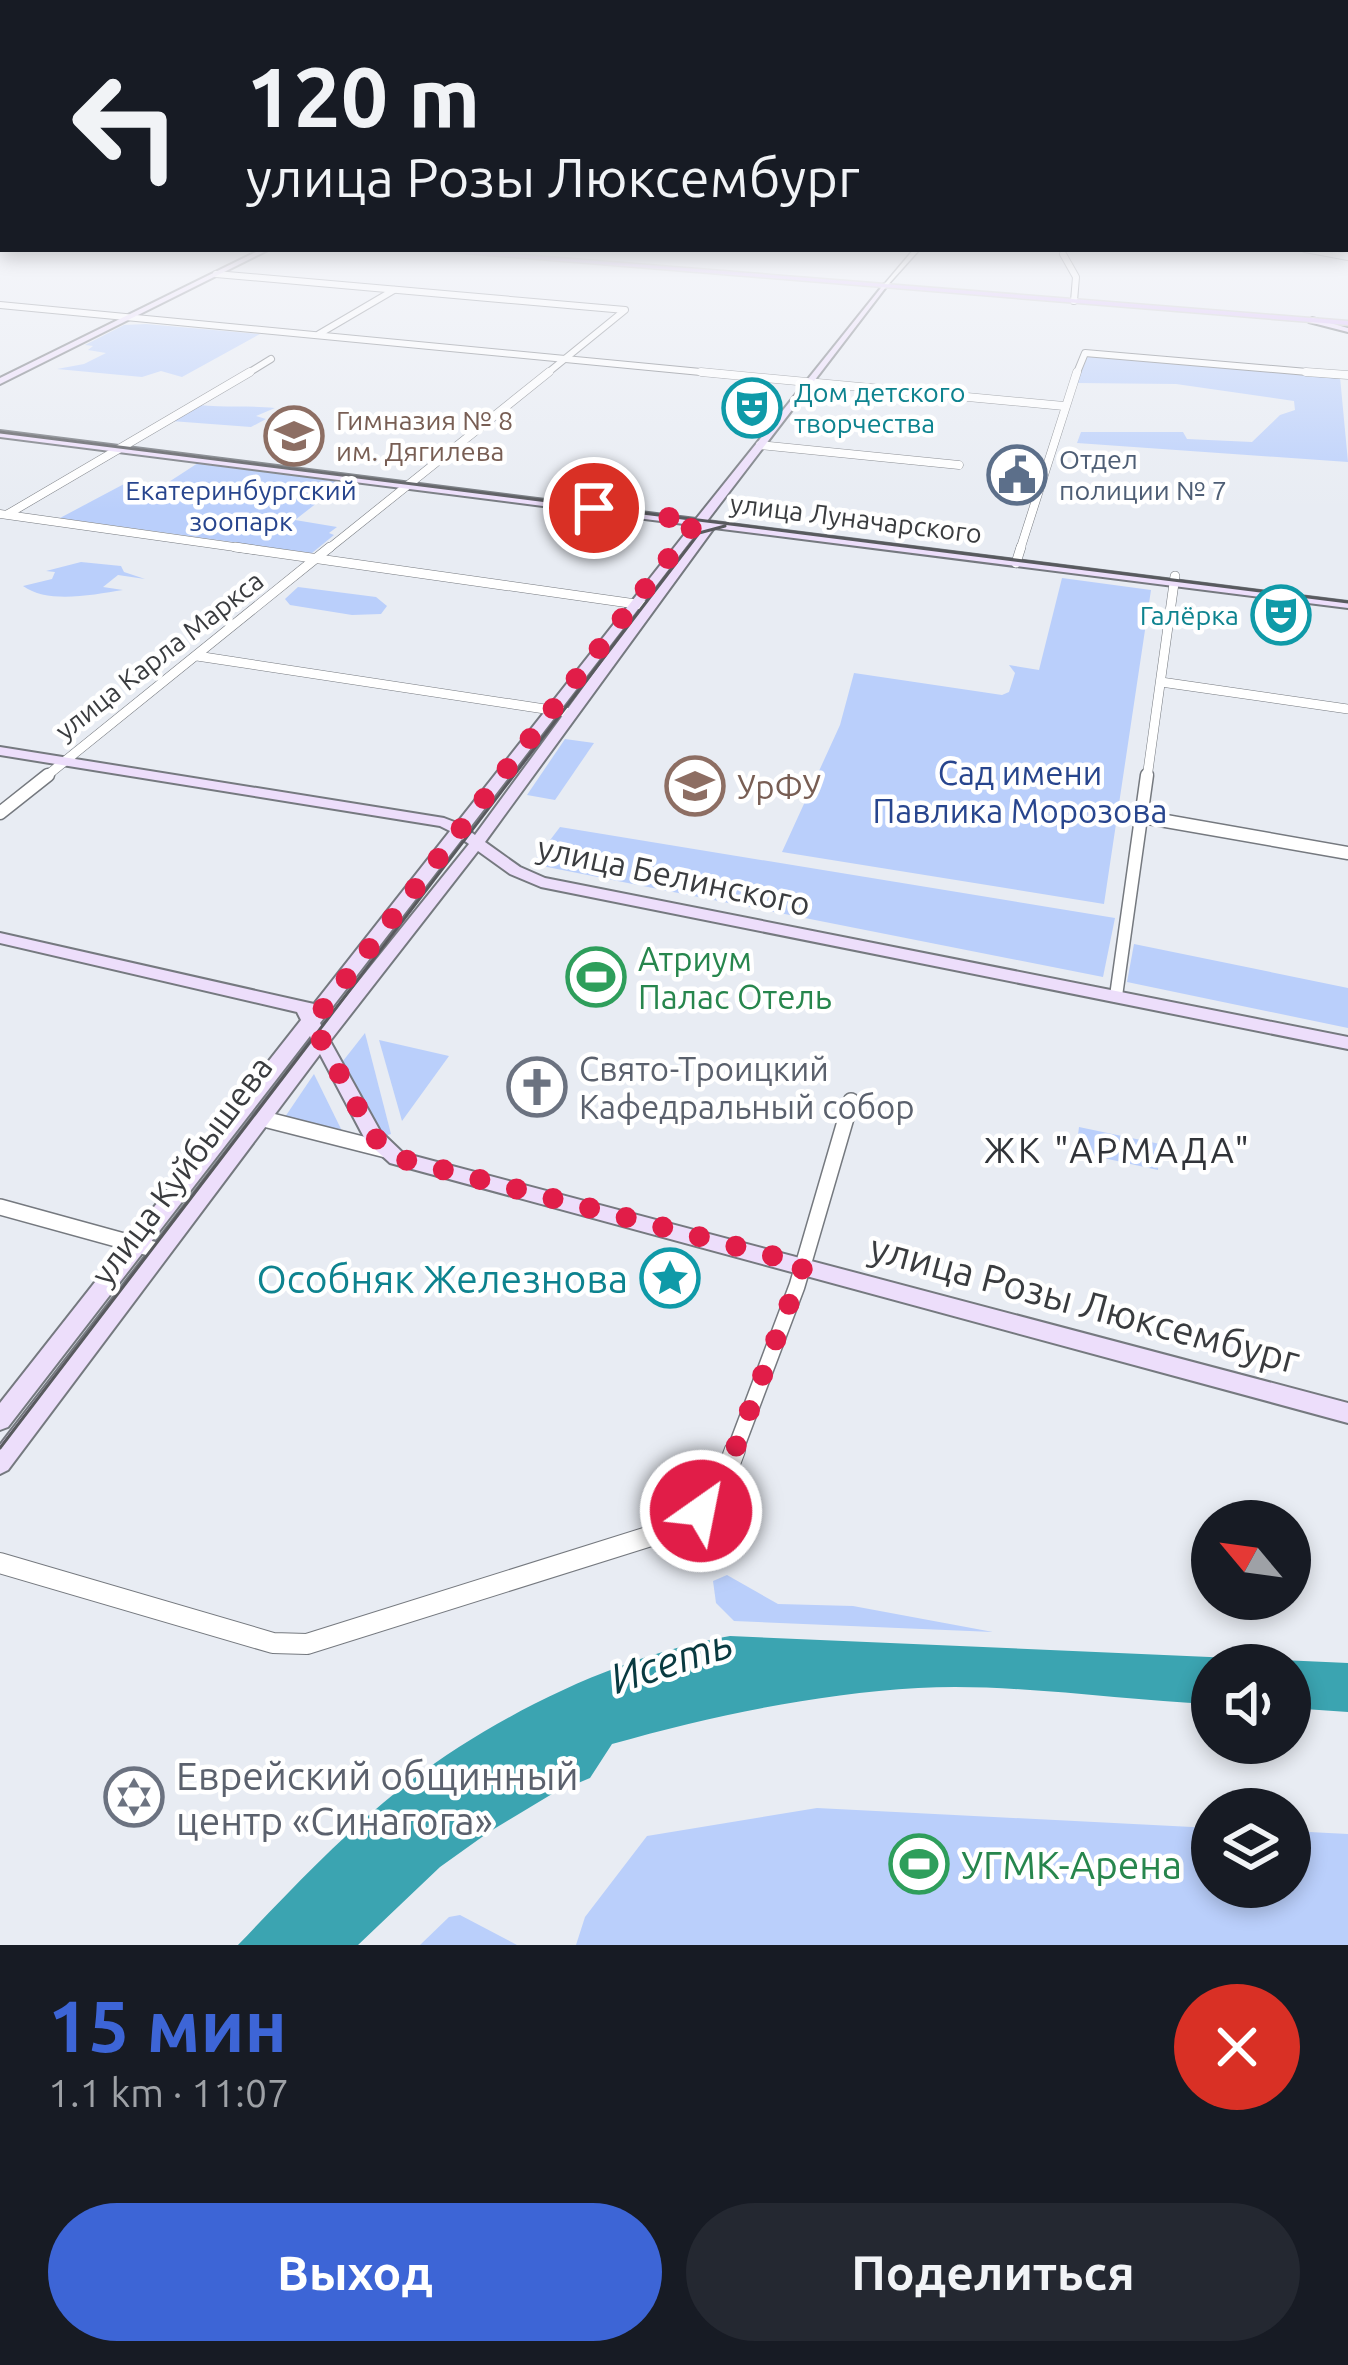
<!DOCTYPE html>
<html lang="ru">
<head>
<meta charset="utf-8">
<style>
  :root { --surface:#171b24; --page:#242831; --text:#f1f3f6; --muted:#9ea1a6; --accent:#3d65d6 }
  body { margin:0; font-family:Ubuntu,sans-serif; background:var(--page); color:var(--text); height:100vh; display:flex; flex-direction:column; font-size:45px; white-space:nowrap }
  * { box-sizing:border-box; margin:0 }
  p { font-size:39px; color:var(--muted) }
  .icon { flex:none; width:66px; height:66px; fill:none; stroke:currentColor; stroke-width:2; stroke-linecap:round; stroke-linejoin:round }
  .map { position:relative; height:1945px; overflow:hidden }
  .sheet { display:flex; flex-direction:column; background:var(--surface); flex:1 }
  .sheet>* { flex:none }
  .top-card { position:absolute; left:0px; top:0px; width:1350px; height:252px; box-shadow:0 6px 18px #0003; background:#171b24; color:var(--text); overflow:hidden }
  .needle { width:78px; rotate:299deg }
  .buttons { position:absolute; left:1191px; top:1500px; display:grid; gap:24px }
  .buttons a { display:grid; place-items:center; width:120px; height:120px; border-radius:50%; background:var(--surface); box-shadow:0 6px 18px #0003; font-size:60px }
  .pin { position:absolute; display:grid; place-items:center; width:102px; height:102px; color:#fff; margin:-51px; border:6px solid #fff; border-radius:50%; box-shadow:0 3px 12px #0007 }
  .me { position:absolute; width:132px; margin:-66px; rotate:33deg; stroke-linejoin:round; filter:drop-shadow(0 0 9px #0008) }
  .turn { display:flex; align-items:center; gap:42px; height:252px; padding:0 48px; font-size:54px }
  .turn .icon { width:156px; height:156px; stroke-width:2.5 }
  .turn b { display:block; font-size:84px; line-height:102px }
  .round { display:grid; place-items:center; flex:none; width:126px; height:126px; border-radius:63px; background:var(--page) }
  .head { display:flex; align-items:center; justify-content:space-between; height:204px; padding:0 48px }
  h1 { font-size:72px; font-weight:600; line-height:90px; color:var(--accent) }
  .action { display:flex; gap:24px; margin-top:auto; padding:24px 48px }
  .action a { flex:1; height:138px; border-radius:72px; background:var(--accent); color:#fff; font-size:48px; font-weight:600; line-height:138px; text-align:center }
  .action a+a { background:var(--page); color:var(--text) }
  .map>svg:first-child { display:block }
  .green { fill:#bacffb }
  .water { fill:#3ba4b1 }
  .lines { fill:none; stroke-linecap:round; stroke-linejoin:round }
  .minor-far5-casing { stroke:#75797f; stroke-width:8 }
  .minor-far4-casing { stroke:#75797f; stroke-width:9 }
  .minor-far3-casing { stroke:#75797f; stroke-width:10 }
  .minor-far2-casing { stroke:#75797f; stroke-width:15 }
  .minor-far1-casing { stroke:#75797f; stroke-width:18 }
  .minor-casing { stroke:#75797f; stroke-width:22 }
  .tertiary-casing { stroke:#75797f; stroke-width:3 }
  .secondary-casing { stroke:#75797f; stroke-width:4 }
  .primary-casing { stroke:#c8c8c9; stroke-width:3 }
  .minor-far5 { stroke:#fff; stroke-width:6 }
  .minor-far4 { stroke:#fff; stroke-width:8 }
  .minor-far3 { stroke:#fff; stroke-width:9 }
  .minor-far2 { stroke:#fff; stroke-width:12 }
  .minor-far1 { stroke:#fff; stroke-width:15 }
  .minor { stroke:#fff; stroke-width:20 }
  .tertiary { fill:#fff; fill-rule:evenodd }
  .secondary { fill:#eddefb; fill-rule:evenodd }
  .primary { fill:#dbbdf7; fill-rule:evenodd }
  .tram { stroke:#585a5e; stroke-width:3 }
  .route { stroke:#e11d48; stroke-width:21; stroke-dasharray:0 37.8 }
  .labels { text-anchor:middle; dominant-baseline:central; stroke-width:9; stroke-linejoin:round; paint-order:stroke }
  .far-culture-label { font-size:27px; fill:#0d838f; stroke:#fff; text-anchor:start }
  .far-education-label { font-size:27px; fill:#785e54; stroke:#fff; text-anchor:start }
  .far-service-label { font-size:27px; fill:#4e5e75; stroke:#fff; text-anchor:start }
  .far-park-label { font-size:27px; fill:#27458e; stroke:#fff }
  .far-street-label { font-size:27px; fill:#3a3c3f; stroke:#fff }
  .park-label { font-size:33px; fill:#27458e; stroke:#fff }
  .education-label { font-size:33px; fill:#785e54; stroke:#fff; text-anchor:start }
  .street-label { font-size:33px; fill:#3a3c3f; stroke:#fff }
  .leisure-label { font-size:33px; fill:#27864d; stroke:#fff; text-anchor:start }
  .worship-label { font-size:33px; fill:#5b616d; stroke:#fff; text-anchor:start }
  .neighbourhood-label { font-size:36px; letter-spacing:3px; fill:#313439; stroke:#fff }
  .near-culture-label { font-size:39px; fill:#0d838f; stroke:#fff; text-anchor:end }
  .near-street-label { font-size:39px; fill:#3a3c3f; stroke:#fff }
  .near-worship-label { font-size:39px; fill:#5b616d; stroke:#fff; text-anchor:start }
  .near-leisure-label { font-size:39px; fill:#27864d; stroke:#fff; text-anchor:start }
  .near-water-label { font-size:42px; font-style:italic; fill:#093a40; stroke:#fff }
</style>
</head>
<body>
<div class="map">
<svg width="1348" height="1945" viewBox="0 0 1348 1945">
  <rect width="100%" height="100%" fill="#e8ecf3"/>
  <g class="green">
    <polygon points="146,324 260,334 182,377 161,371 142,377 57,369 84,364 106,353 88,350 93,346 85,345 124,325"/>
    <polygon points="1092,356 1340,377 1348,462 1077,443 1081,432 1183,432 1187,439 1252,442 1280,415 1295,410 1294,401 1176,384 1077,383 1087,357"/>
    <path d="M198 405C226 408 247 405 275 408L256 416 266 419 251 427 171 421Z"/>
    <polygon points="198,463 345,481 295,520 337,527 329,533 334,535 312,553 60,518 124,484 158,489"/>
    <path d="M81 562 121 566 124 572 145 579 118 575 103 587 123 590C91 595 48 604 23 586L52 579 55 572 46 571Z"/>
    <polygon points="1062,578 1151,590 1104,904 782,852 840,725 854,673 1002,695 1009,692 1015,673 1009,665 1039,670"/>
    <polygon points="298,587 376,597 387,606 381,614 352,615 290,605 285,599"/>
    <polygon points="565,739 594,743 555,800 527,795"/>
    <polygon points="560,827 1115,918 1103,977 532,864"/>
    <polygon points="1134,944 1348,988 1348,1028 1127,982"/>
    <polygon points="365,1033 391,1134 384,1136 343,1061"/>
    <polygon points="379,1040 449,1056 402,1121"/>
    <polygon points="314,1074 343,1133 285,1117"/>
    <polygon points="1079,1127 1160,1144 1158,1170 1076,1152"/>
    <polygon points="727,1575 778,1604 853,1606 993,1632 734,1621 716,1603 713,1581"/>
    <polygon points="817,1808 1212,1828 1212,1887 1290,1887 1290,1831 1348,1834 1348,1945 576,1945 585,1917 647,1836"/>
    <polygon points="460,1915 517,1945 420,1945 449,1917"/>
  </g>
  <path class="water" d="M730 1636 1348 1663V1712L1290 1708V1665H1212V1704C1115 1700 1015 1683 918 1688 815 1694 711 1716 612 1744L590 1778 552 1794 489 1832 440 1867 358 1945H238C285 1896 331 1847 383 1803 475 1725 612 1656 730 1636Z"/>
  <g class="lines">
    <g class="minor-far5-casing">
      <g id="minor-far5">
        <polyline points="1305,249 1348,257"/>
        <polyline points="1063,254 1076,277 1074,301"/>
        <polyline points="216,274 625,310 545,375"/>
        <polyline points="0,305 732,375"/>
        <polyline points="319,334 394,290"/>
        <polyline points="245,375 271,359"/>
        <polyline points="1076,375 1085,353 1342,375"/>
      </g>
    </g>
    <g class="minor-far4-casing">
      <g id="minor-far4">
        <polyline points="701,372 1064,406"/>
        <polyline points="1306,372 1348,375"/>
        <polyline points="760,445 959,465"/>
        <polyline points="0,514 256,550"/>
        <polyline points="8,514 250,372"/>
        <polyline points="327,550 549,372"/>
        <polyline points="1020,550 1077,372"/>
      </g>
    </g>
    <g class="minor-far3-casing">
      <g id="minor-far3">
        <polyline points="235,547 650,606"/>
        <polyline points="1016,563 1021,547"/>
        <polyline points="197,656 571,713"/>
        <polyline points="1161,682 1348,709"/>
        <polyline points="44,778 330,547"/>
        <polyline points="1147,778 1175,576"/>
      </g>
    </g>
    <g class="minor-far2-casing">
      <g id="minor-far2">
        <polyline points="0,813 48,775"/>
        <polyline points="1143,817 1348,853"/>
        <polyline points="1116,996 1147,775"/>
      </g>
    </g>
    <g class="minor-far1-casing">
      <g id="minor-far1">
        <polyline points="260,1118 386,1150"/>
        <polyline points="0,1207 160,1251"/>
        <polyline points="734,1453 797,1286 851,1101"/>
      </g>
    </g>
    <g class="minor-casing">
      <g id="minor">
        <polyline points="718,1495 735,1450"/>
        <circle cx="716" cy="1510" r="15"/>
        <polyline points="0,1563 273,1643 307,1644 705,1519"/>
      </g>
    </g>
    <g class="tertiary-casing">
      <polygon id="tertiary" points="914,249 920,249 886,287 882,287"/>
    </g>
    <g class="secondary-casing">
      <g id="secondary">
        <polygon points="262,249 270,249 0,384 0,378"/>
        <path d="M884 284 886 287 707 521 1348 602V608L714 528 485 842 520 867 545 878 1348 1037V1049L541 887 510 874 478 851 330 1041 380 1131 403 1153 1348 1403V1423L390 1163 366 1141 320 1054 8 1470 0 1474V1445L312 1040 310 1036 8 1427 0 1430V1403L301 1020 297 1012 0 943V933L314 1004 450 831 440 826 0 755V747L444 818 457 823 692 525 0 437V431L696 519ZM702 526 475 835 468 830ZM462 839 469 844 322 1027 320 1023Z"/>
        <polygon points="1312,318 1348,328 1348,332 1309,322"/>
      </g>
    </g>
    <g class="primary-casing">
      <polygon id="primary" points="416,249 447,249 1348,321 1348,325"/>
    </g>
    <use href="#minor-far5" class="minor-far5"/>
    <use href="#minor-far4" class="minor-far4"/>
    <use href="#minor-far3" class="minor-far3"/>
    <use href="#minor-far2" class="minor-far2"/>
    <use href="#minor-far1" class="minor-far1"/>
    <use href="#minor" class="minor"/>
    <use href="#tertiary" class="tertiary"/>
    <use href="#secondary" class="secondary"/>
    <use href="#primary" class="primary"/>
    <g class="tram">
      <polyline points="0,432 1348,602"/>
      <polyline points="0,1448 699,533 725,526"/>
    </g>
  </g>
  <linearGradient id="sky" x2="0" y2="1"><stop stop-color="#63aed2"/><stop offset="0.46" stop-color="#f5f6fa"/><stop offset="1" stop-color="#f5f6fa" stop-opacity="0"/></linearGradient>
  <rect width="1348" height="510" fill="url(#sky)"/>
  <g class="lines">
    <polyline class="route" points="594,508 697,521 312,1023 373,1136 398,1158 804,1264 718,1495 709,1496 701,1511"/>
  </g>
  <defs>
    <g id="theatre-ring" transform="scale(3)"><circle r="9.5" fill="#fff" stroke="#0f9aa8" stroke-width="1.5"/><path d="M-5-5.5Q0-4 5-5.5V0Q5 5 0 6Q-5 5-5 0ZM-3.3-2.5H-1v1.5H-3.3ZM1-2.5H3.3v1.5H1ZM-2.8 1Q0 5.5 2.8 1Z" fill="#0f9aa8"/></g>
    <g id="school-ring" transform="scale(3)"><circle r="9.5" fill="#fff" stroke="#8d6e63" stroke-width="1.5"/><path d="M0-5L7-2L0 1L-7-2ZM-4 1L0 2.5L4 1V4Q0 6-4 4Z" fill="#8d6e63"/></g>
    <g id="civic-ring" transform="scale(3)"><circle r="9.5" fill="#fff" stroke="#5c6f8a" stroke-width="1.5"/><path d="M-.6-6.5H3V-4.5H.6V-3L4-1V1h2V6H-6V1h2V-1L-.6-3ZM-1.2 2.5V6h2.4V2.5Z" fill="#5c6f8a"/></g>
    <g id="university-ring" transform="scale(3)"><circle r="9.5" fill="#fff" stroke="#8d6e63" stroke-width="1.5"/><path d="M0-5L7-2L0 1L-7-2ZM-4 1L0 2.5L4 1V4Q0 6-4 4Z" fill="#8d6e63"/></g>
    <g id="stadium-ring" transform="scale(3)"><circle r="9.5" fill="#fff" stroke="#2e9e5b" stroke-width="1.5"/><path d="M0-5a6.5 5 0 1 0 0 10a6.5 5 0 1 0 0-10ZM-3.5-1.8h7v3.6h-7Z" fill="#2e9e5b"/></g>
    <g id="church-ring" transform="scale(3)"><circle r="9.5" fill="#fff" stroke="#6b7280" stroke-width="1.5"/><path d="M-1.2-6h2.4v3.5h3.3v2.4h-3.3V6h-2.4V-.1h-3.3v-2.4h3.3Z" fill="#6b7280"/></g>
    <g id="sight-ring" transform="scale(3)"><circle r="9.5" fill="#fff" stroke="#0f9aa8" stroke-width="1.5"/><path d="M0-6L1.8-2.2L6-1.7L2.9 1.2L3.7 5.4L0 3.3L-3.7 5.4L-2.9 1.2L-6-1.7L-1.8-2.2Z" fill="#0f9aa8"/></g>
    <g id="synagogue-ring" transform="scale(3)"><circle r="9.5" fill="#fff" stroke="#6b7280" stroke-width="1.5"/><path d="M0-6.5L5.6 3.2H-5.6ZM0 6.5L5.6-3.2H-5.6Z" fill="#6b7280"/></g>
  </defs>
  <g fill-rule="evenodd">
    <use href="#theatre-ring" x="752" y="408"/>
    <use href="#school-ring" x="294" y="436"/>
    <use href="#civic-ring" x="1017" y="475"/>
    <use href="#theatre-ring" x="1281" y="615"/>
    <use href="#university-ring" x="695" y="786"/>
    <use href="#stadium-ring" x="596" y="977"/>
    <use href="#church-ring" x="537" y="1087"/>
    <use href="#sight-ring" x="670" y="1278"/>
    <use href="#synagogue-ring" x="134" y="1797"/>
    <use href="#stadium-ring" x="919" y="1864"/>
  </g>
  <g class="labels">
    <g class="far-culture-label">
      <text x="794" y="392">Дом детского<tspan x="794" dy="31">творчества</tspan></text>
      <text x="1239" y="615" text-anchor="end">Галёрка</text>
    </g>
    <g class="far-education-label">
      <text x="336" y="420">Гимназия № 8<tspan x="336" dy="31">им. Дягилева</tspan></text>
    </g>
    <g class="far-service-label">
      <text x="1059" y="459">Отдел<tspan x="1059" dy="31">полиции № 7</tspan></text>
    </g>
    <g class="far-park-label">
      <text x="241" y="490">Екатеринбургский<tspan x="241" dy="31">зоопарк</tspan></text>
    </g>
    <g class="far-street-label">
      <text transform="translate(856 518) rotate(7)">улица Луначарского</text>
      <text transform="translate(159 655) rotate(-38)">улица Карла Маркса</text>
    </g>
    <g class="park-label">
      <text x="1020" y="772">Сад имени<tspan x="1020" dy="38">Павлика Морозова</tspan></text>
    </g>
    <g class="education-label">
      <text x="737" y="786">УрФУ</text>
    </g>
    <g class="street-label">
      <text transform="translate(674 875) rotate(12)">улица Белинского</text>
      <text transform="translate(181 1170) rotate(-53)">улица Куйбышева</text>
    </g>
    <g class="leisure-label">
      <text x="638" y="958">Атриум<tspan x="638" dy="38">Палас Отель</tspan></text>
    </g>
    <g class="worship-label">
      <text x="579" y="1068">Свято-Троицкий<tspan x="579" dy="38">Кафедральный собор</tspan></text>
    </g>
    <g class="neighbourhood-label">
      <text x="1118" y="1149">ЖК "АРМАДА"</text>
    </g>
    <g class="near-culture-label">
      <text x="628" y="1278">Особняк Железнова</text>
    </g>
    <g class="near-street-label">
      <text transform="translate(1085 1303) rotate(15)">улица Розы Люксембург</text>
    </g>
    <g class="near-worship-label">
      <text x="176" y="1775">Еврейский общинный<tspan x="176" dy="45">центр «Синагога»</tspan></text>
    </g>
    <g class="near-leisure-label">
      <text x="961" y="1864">УГМК-Арена</text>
    </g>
    <g class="near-water-label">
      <text transform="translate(671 1660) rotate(-18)">Исеть</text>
    </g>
  </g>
</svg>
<div class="buttons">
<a><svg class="needle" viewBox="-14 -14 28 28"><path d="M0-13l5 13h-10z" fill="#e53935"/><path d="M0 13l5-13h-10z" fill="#9ea1a6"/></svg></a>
<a><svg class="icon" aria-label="sound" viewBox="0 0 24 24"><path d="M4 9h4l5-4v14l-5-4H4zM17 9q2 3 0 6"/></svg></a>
<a><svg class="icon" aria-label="layers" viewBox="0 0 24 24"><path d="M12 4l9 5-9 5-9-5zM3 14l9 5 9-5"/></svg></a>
</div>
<div class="pin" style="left:594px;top:508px;background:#d93025"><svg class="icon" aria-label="arrive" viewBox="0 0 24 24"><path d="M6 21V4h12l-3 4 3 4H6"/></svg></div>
<svg class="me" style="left:701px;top:1511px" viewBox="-20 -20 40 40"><circle r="17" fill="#e11d48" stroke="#fff" stroke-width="3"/><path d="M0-11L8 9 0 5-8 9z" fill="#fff"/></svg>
<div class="top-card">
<div class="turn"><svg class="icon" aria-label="left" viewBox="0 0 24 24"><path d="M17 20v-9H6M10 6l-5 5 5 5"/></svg><div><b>120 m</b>улица Розы Люксембург</div></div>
</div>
</div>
<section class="sheet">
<div class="head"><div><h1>15 мин</h1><p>1.1 km · 11:07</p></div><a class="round" style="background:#d93025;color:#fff"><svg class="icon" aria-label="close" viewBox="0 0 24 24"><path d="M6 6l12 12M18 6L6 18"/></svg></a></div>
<div class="action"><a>Выход</a><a>Поделиться</a></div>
</section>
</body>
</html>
